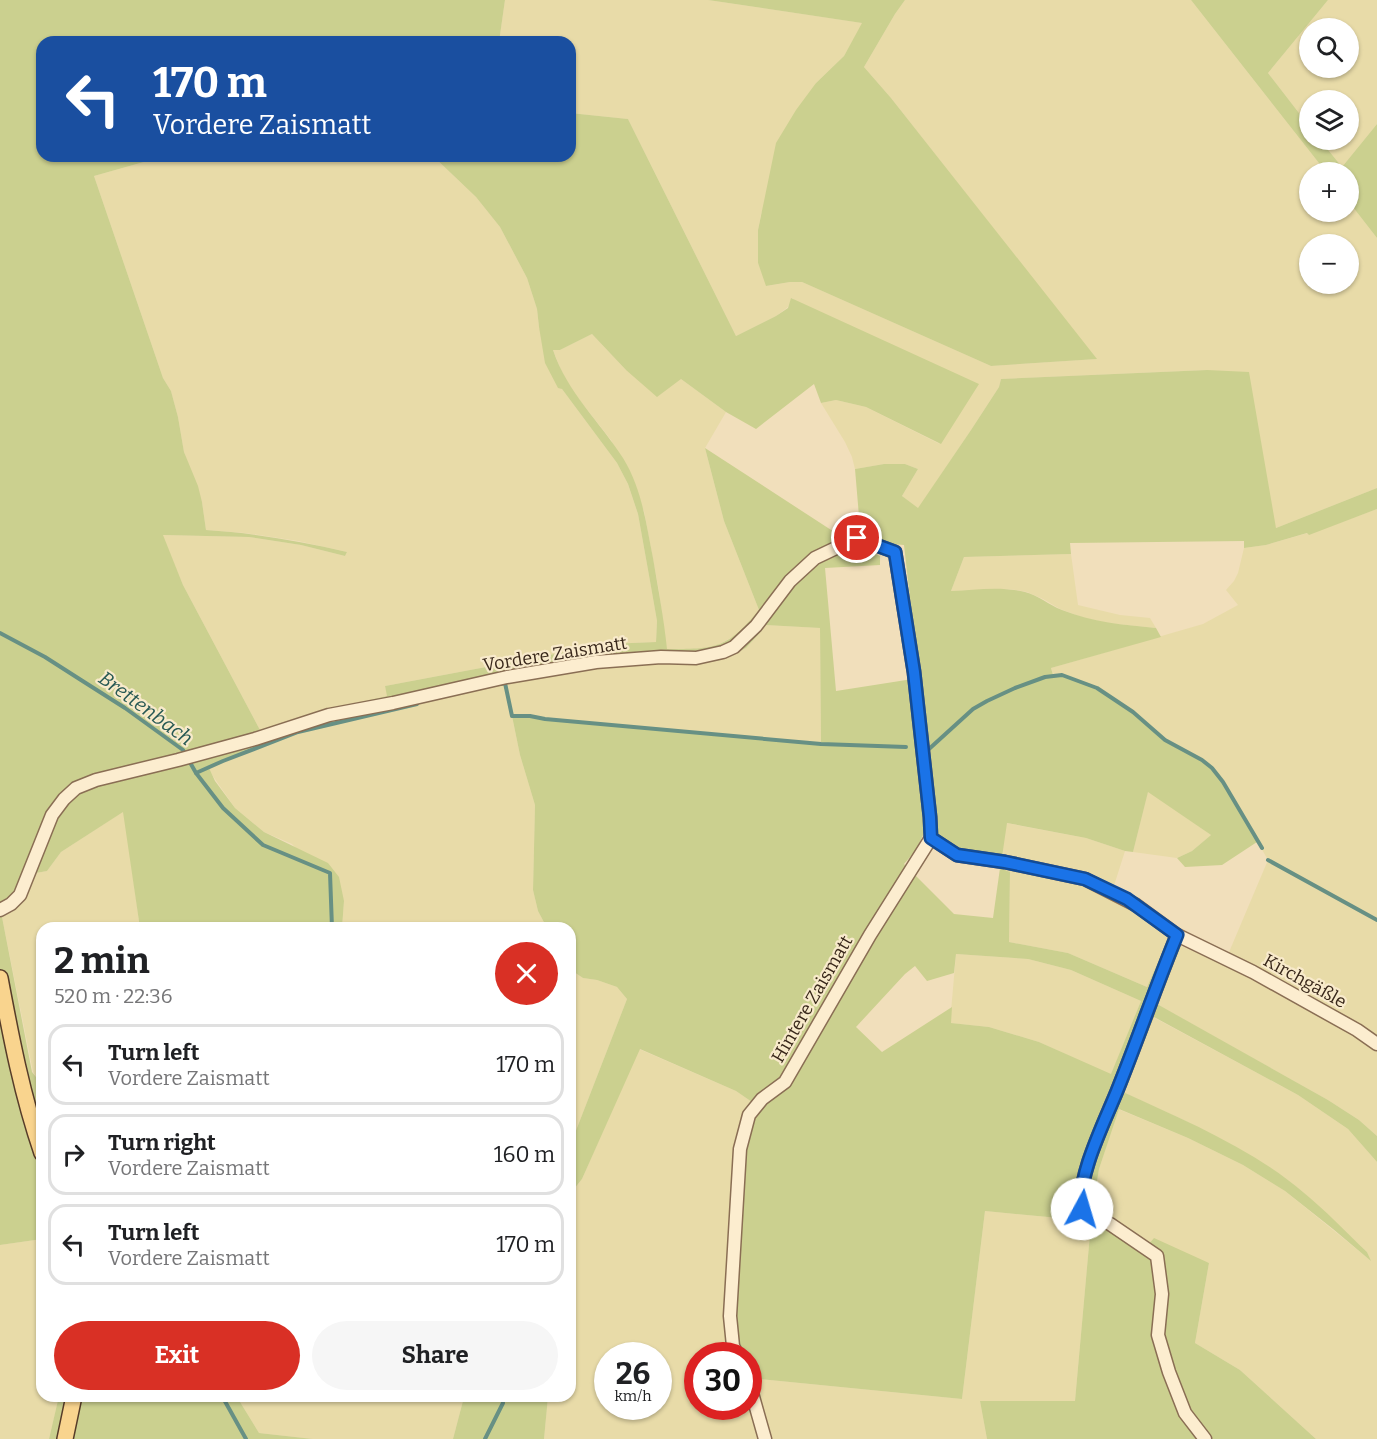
<!DOCTYPE html>
<html lang="en">
<head>
<meta charset="utf-8">
<style>
  :root { --surface:#fff; --page:#f6f6f6; --text:#202124; --muted:#757577; --line:#e0e0e0; --accent:#d93025 }
  body { margin:0; font-family:Bitter,serif; background:var(--page); color:var(--text); height:100vh; display:flex; flex-direction:column; font-size:22px; white-space:nowrap }
  * { box-sizing:border-box; margin:0 }
  p { font-size:20px; color:var(--muted) }
  .icon { flex:none; width:33px; height:33px; fill:none; stroke:currentColor; stroke-width:2; stroke-linecap:round; stroke-linejoin:round }
  .map { position:relative; flex:1; overflow:hidden }
  .drawer { position:absolute; left:36px; top:922px; width:540px; height:480px; display:flex; flex-direction:column; background:var(--surface); border-radius:18px; box-shadow:0 2px 4px #0004 }
  .drawer>* { flex:none }
  .hud { position:absolute; left:36px; top:36px; width:540px; height:126px; border-radius:18px; box-shadow:0 2px 4px #0004; background:#1a4fa0; color:#fff; overflow:hidden }
  .fabs { position:absolute; left:1299px; top:18px; display:grid; gap:12px }
  .fabs a { display:grid; place-items:center; width:60px; height:60px; border-radius:50%; background:var(--surface); box-shadow:0 2px 4px #0004; font-size:30px }
  .speed { position:absolute; left:594px; top:1342px; display:flex; gap:12px; font-size:30px; font-weight:700; text-align:center }
  .speed>* { display:grid; place-content:center; width:78px; height:78px; border-radius:50%; background:var(--surface); box-shadow:0 2px 4px #0004; line-height:1 }
  .speed small { font-size:15px; font-weight:400 }
  .speed .limit { border:9px solid #d22; background:#fff; color:#111 }
  .pin { position:absolute; display:grid; place-items:center; width:51px; height:51px; color:#fff; margin:-26px; border:3px solid #fff; border-radius:50%; box-shadow:0 2px 6px #0007 }
  .me { position:absolute; width:66px; margin:-33px; rotate:6deg; stroke-linejoin:round; filter:drop-shadow(0 0 4px #0008) }
  .turn { display:flex; align-items:center; gap:21px; height:126px; padding:0 18px; font-size:27px }
  .turn .icon { width:78px; height:78px; stroke-width:2.5 }
  .turn b { display:block; font-size:42px; line-height:51px }
  .round { display:grid; place-items:center; flex:none; width:63px; height:63px; border-radius:32px; background:var(--page) }
  .headline { display:flex; align-items:center; justify-content:space-between; height:102px; padding:0 18px }
  h1 { font-size:36px; font-weight:700; line-height:45px }
  .primary-button { display:flex; gap:12px; margin-top:auto; padding:12px 18px }
  .primary-button a { flex:1; height:69px; border-radius:36px; background:var(--accent); color:#fff; font-size:24px; font-weight:700; line-height:69px; text-align:center }
  .primary-button a+a { background:var(--page); color:var(--text) }
  ul { padding:0; list-style:none }
  li { display:flex; align-items:center; gap:18px; height:81px; margin:0 12px 9px; padding:0 6px; border:3px solid var(--line); border-radius:18px }
  li div { flex:1 }
  li b { display:block; font-size:22px }
  li em { font-style:normal }
  .map>svg:first-child { display:block }
  .farmland { fill:#e8dba8; fill-rule:evenodd }
  .green { fill:#cbd08f; fill-rule:evenodd }
  .lines { fill:none; stroke-linecap:round; stroke-linejoin:round }
  .stream { stroke:#679084; stroke-width:4 }
  .minor-casing { stroke:#8a6e54; stroke-width:15 }
  .major-casing { stroke:#573c29; stroke-width:18 }
  .minor { stroke:#fcedcf; stroke-width:12 }
  .major { stroke:#f9d48e; stroke-width:15 }
  .route-casing { stroke:#114b97; stroke-width:15 }
  .route { stroke:#1a73e8; stroke-width:10 }
  .labels { text-anchor:middle; dominant-baseline:central; stroke-width:4.5; stroke-linejoin:round; paint-order:stroke }
  .street-label { font-size:18px; fill:#38271a; stroke:#f8eacb }
  .water-label { font-size:20px; font-style:italic; fill:#285954; stroke:#f8eacb }
</style>
</head>
<body>
<div class="map">
<svg width="1377" height="1439" viewBox="0 0 1377 1439">
  <rect width="100%" height="100%" fill="#f1dfbb"/>
  <g class="farmland">
    <path d="M505 0H708L863 23 844 56 816 83 761 214 758 230V263L767 286 790 282H802L991 366 1096 359 891 98 864 67 895 14 905 0H1191L1326 172H1310V212H1348L1349 202 1377 238V488L1276 528 1207 370 1001 379 999 387 971 430 918 509 902 496 918 469 905 464H884L855 469 852 457 845 442 821 403 836 400 866 407 940 444 792 298 788 307 776 316 736 336 628 119 570 113V42H499ZM1310 244H1348V284H1310Z"/>
    <path d="M1328 0H1377V124L1342 167 1320 140H1348V100H1310L1309 126 1268 73ZM1310 28H1348V68H1310Z"/>
    <polygon points="165,156 433,156 476,197 500,227 527,278 537,309 539,327 562,389 617,463 628,484 638,514 650,581 657,621 656,642 608,644 385,686 388,696 323,711 260,730 183,585 162,535 249,537 301,545 345,556 347,552 298,541 245,533 206,530 202,502 184,452 178,417 171,391 163,378 94,176"/>
    <polygon points="592,334 626,370 681,379 726,412 705,448 724,521 759,610 745,627 734,636 716,646 702,649 666,649 659,591 644,511 611,440 571,389 561,370 553,350 560,350"/>
    <polygon points="1377,509 1377,1136 1359,1120 1328,1100 1156,1004 1181,946 1224,964 1268,860 1223,782 1212,768 1202,760 1165,740 1133,712 1097,688 1062,675 1053,675 1051,668 1203,624 1238,605 1226,590 1234,581 1238,573 1244,548 1266,545 1308,533 1309,534"/>
    <polygon points="1071,554 1078,605 1120,615 1150,618 1156,628 1107,623 1084,618 1060,609 1043,599 1027,592 1010,589 951,591 964,557"/>
    <polygon points="765,625 820,628 821,744 545,719 530,716 512,716 520,755 535,805 533,890 538,911 547,928 342,928 344,901 292,844 264,832 235,808 208,769 223,761 299,732 511,682 613,663 700,664 721,660 746,648 758,635"/>
    <polygon points="1148,791 1211,835 1192,851 1177,858 1133,852"/>
    <polygon points="124,811 140,928 42,928 42,1076 36,1077 33,1072 2,917 14,908 26,895 36,873 47,871 61,852"/>
    <polygon points="1006,823 1086,838 1125,851 1111,895 1169,937 1147,987 1068,953 1009,942 1010,872 1000,868"/>
    <polygon points="956,954 1028,959 1071,970 1141,1001 1111,1075 1039,1042 989,1027 950,1023"/>
    <polygon points="570,965 574,972 583,978 597,980 617,987 627,999 570,1146"/>
    <polygon points="1153,1017 1298,1095 1348,1129 1377,1162 1377,1439 1316,1439 1240,1370 1195,1343 1209,1263 1148,1246 1092,1212 1099,1169 1118,1109 1188,1138 1243,1165 1285,1191 1370,1260 1367,1252 1303,1192 1280,1175 1190,1123 1122,1092"/>
    <path d="M639 1049 736 1091 752 1102 734 1356H698V1407H748L749 1378 962 1399 985 1211 1048 1217 1065 1218 1091 1223 1075 1401H980L987 1439H544L548 1397 570 1396V1194L582 1179ZM608 1356H658V1407H608Z"/>
    <polygon points="42,1239 42,1396 59,1397 49,1439 0,1439 0,1245"/>
    <polygon points="237,1397 464,1397 453,1439 313,1439 259,1433"/>
  </g>
  <g class="green">
    <path d="M0 0H505L499 42H42V156H165L94 176 163 378 171 391 178 417 184 452 198 486 202 502 206 530C254 533 300 541 347 552L345 556 301 545 249 537 163 535 183 585 260 730 323 711 387 696 385 686 608 644 656 642 657 621 650 581 638 514 628 484 617 463 562 389 558 388 545 363 539 327 537 309 527 278 500 227 476 197 433 156H570V113L628 119 736 336 776 316 788 308 791 298 979 384 941 444 866 407 836 400 821 403 814 384 756 429 726 412 681 379 657 397 626 370 592 334 560 350H553C567 392 600 422 623 458 642 489 646 523 653 558 658 588 664 619 667 649 715 649 727 649 759 610L724 521 705 448 845 539 858 549 870 551 880 556V565L825 568 836 691 919 678 904 545C888 544 870 542 860 528L855 469 884 464H905L918 469 902 496 918 508 971 430 999 387 1001 379 1207 370 1249 372 1276 528 1377 488V509L1309 535 1307 533 1266 545 1244 548V541L1070 543 1071 554 964 557 951 591C975 590 1001 586 1025 592 1038 595 1049 605 1062 610 1092 622 1124 625 1156 628L1161 637 1051 668 1053 675C1085 675 1123 702 1146 723 1152 728 1157 734 1163 739 1180 750 1201 755 1214 770 1232 791 1244 818 1257 842L1222 865 1185 867 1177 858 1192 851 1211 835 1148 792 1133 852 1125 851 1086 838 1007 823 1002 857 959 849 924 833 916 850 904 864 954 914 993 918 1000 868 1010 872 1009 942 1068 953 1147 987 1169 937 1181 946 1157 1004 1328 1100 1359 1120 1377 1136V1162L1348 1129 1298 1095 1154 1017 1123 1092C1184 1120 1251 1148 1303 1192 1325 1210 1346 1232 1367 1252L1371 1261 1333 1229 1285 1191 1243 1165 1188 1138 1119 1109 1099 1169 1092 1212 1148 1245 1154 1238 1209 1263 1195 1343 1240 1370 1316 1439H987L980 1401H1075L1091 1223 1065 1218 1048 1217 985 1211 962 1399 749 1378 748 1356H734L732 1202 752 1102 736 1091 640 1049 582 1179 570 1194V1146L627 999 617 987 597 980 583 978 574 972 570 965V928H547L538 911 533 890 535 805 520 755 512 716H530L545 719 821 744 820 628 765 625 758 635 746 648 721 660 700 664 613 663 511 682 299 732 223 761 209 768 215 781 235 808 264 832 328 863 339 877 344 901 342 928H140L123 812 61 852 47 871 36 873C26 895 23 902 2 917L32 1072 36 1077 42 1076V1085L40 1087 42 1093V1239L0 1245ZM956 954 1028 959 1071 970 1141 1001 1111 1074 1039 1042 989 1027 951 1023 952 1007 882 1052 856 1027 905 974 915 966 927 981 954 973Z"/>
    <polygon points="708,0 905,0 895,14 864,67 891,98 1097,359 991,366 802,282 790,282 766,286 758,263 758,230 776,143 796,110 816,83 844,56 862,23"/>
    <polygon points="1191,0 1328,0 1268,73 1309,126 1310,140 1320,140 1342,167 1377,124 1377,238 1349,202 1348,172 1326,172"/>
    <polygon points="59,1396 237,1397 259,1433 313,1439 49,1439"/>
    <polygon points="464,1397 548,1397 544,1439 453,1439"/>
  </g>
  <g class="lines">
    <g class="stream">
      <polyline points="0,633 45,657 81,680 125,708 183,750 196,773 223,808 263,845 330,873 332,928"/>
      <polyline points="500,684 505,683 512,716 530,716 545,719 821,744 906,747"/>
      <polyline points="929,749 973,709 987,701 1015,688 1045,677 1062,675 1097,688 1133,712 1165,740 1202,760 1212,768 1223,782 1262,848"/>
      <polyline points="196,773 223,761 298,732 417,704"/>
      <polyline points="1268,860 1377,920"/>
      <polyline points="222,1396 246,1439"/>
      <polyline points="485,1439 503,1403 502,1396"/>
    </g>
    <g class="minor-casing">
      <g id="minor">
        <polyline points="931,838 957,855 1005,862 1085,879 1136,905 1177,935 1253,972 1357,1030 1377,1044"/>
        <polyline points="0,910 11,904 20,895 52,815 64,799 76,788 96,780 178,760 255,739 329,715 393,703 507,677 596,662 661,657 696,658 723,652 734,647 756,626 790,581 815,558 857,538 895,552 914,672 930,817 931,838"/>
        <path d="M1177 935C1156 987 1138 1039 1117 1091 1105 1121 1076 1178 1082 1209L1090 1215 1110 1224 1157 1256 1162 1294 1158 1335 1169 1372 1185 1413 1205 1439"/>
        <polyline points="738,1356 733,1346 730,1316 740,1149 749,1115 762,1099 785,1082 870,935 931,838"/>
        <polyline points="748,1379 765,1439"/>
      </g>
    </g>
    <g class="major-casing">
      <g id="major">
        <path d="M0 978C11 1037 22 1095 42 1153"/>
        <polyline points="65,1439 74,1396"/>
      </g>
    </g>
    <use href="#minor" class="minor"/>
    <use href="#major" class="major"/>
  </g>
  <g class="lines">
    <g class="route-casing">
      <path id="route" d="M857 538 895 552 914 672 930 817 931 838 957 855 1005 862 1085 879 1127 899 1177 935C1156 986 1138 1039 1117 1091 1105 1121 1076 1178 1082 1209"/>
    </g>
    <use href="#route" class="route"/>
  </g>
  <g class="labels">
    <g class="street-label">
      <text transform="translate(555 654) rotate(-9)">Vordere Zaismatt</text>
      <text transform="translate(1305 981) rotate(29)">Kirchgäßle</text>
      <text transform="translate(812 999) rotate(-60)">Hintere Zaismatt</text>
    </g>
    <g class="water-label">
      <text transform="translate(146 708) rotate(36)">Brettenbach</text>
    </g>
  </g>
</svg>
<div class="fabs">
<a><svg class="icon" aria-label="search" viewBox="0 0 24 24"><circle cx="10" cy="10" r="6"/><path d="M15 15l6 6"/></svg></a>
<a><svg class="icon" aria-label="layers" viewBox="0 0 24 24"><path d="M12 4l9 5-9 5-9-5zM3 14l9 5 9-5"/></svg></a>
<a>+</a>
<a>−</a>
</div>
<div class="speed"><div>26<small>km/h</small></div><div class="limit">30</div></div>
<div class="pin" style="left:857px;top:538px;background:#d93025"><svg class="icon" aria-label="arrive" viewBox="0 0 24 24"><path d="M6 21V4h12l-3 4 3 4H6"/></svg></div>
<svg class="me" style="left:1082px;top:1209px" viewBox="-20 -20 40 40"><circle r="19" fill="#fff"/><path d="M0-13L10 11 0 6-10 11z" fill="#1a73e8"/></svg>
<div class="hud">
<div class="turn"><svg class="icon" aria-label="left" viewBox="0 0 24 24"><path d="M17 20v-9H6M10 6l-5 5 5 5"/></svg><div><b>170 m</b>Vordere Zaismatt</div></div>
</div>
<section class="drawer">
<div class="headline"><div><h1>2 min</h1><p>520 m · 22:36</p></div><a class="round" style="background:#d93025;color:#fff"><svg class="icon" aria-label="close" viewBox="0 0 24 24"><path d="M6 6l12 12M18 6L6 18"/></svg></a></div>
<ul>
<li><svg class="icon" aria-label="left" viewBox="0 0 24 24"><path d="M17 20v-9H6M10 6l-5 5 5 5"/></svg><div><b>Turn left</b><p>Vordere Zaismatt</p></div><em>170 m</em></li>
<li><svg class="icon" aria-label="right" viewBox="0 0 24 24"><path d="M7 20v-9h11M14 6l5 5-5 5"/></svg><div><b>Turn right</b><p>Vordere Zaismatt</p></div><em>160 m</em></li>
<li><svg class="icon" aria-label="left" viewBox="0 0 24 24"><path d="M17 20v-9H6M10 6l-5 5 5 5"/></svg><div><b>Turn left</b><p>Vordere Zaismatt</p></div><em>170 m</em></li>
</ul>
<div class="primary-button"><a>Exit</a><a>Share</a></div>
</section>
</div>
</body>
</html>
